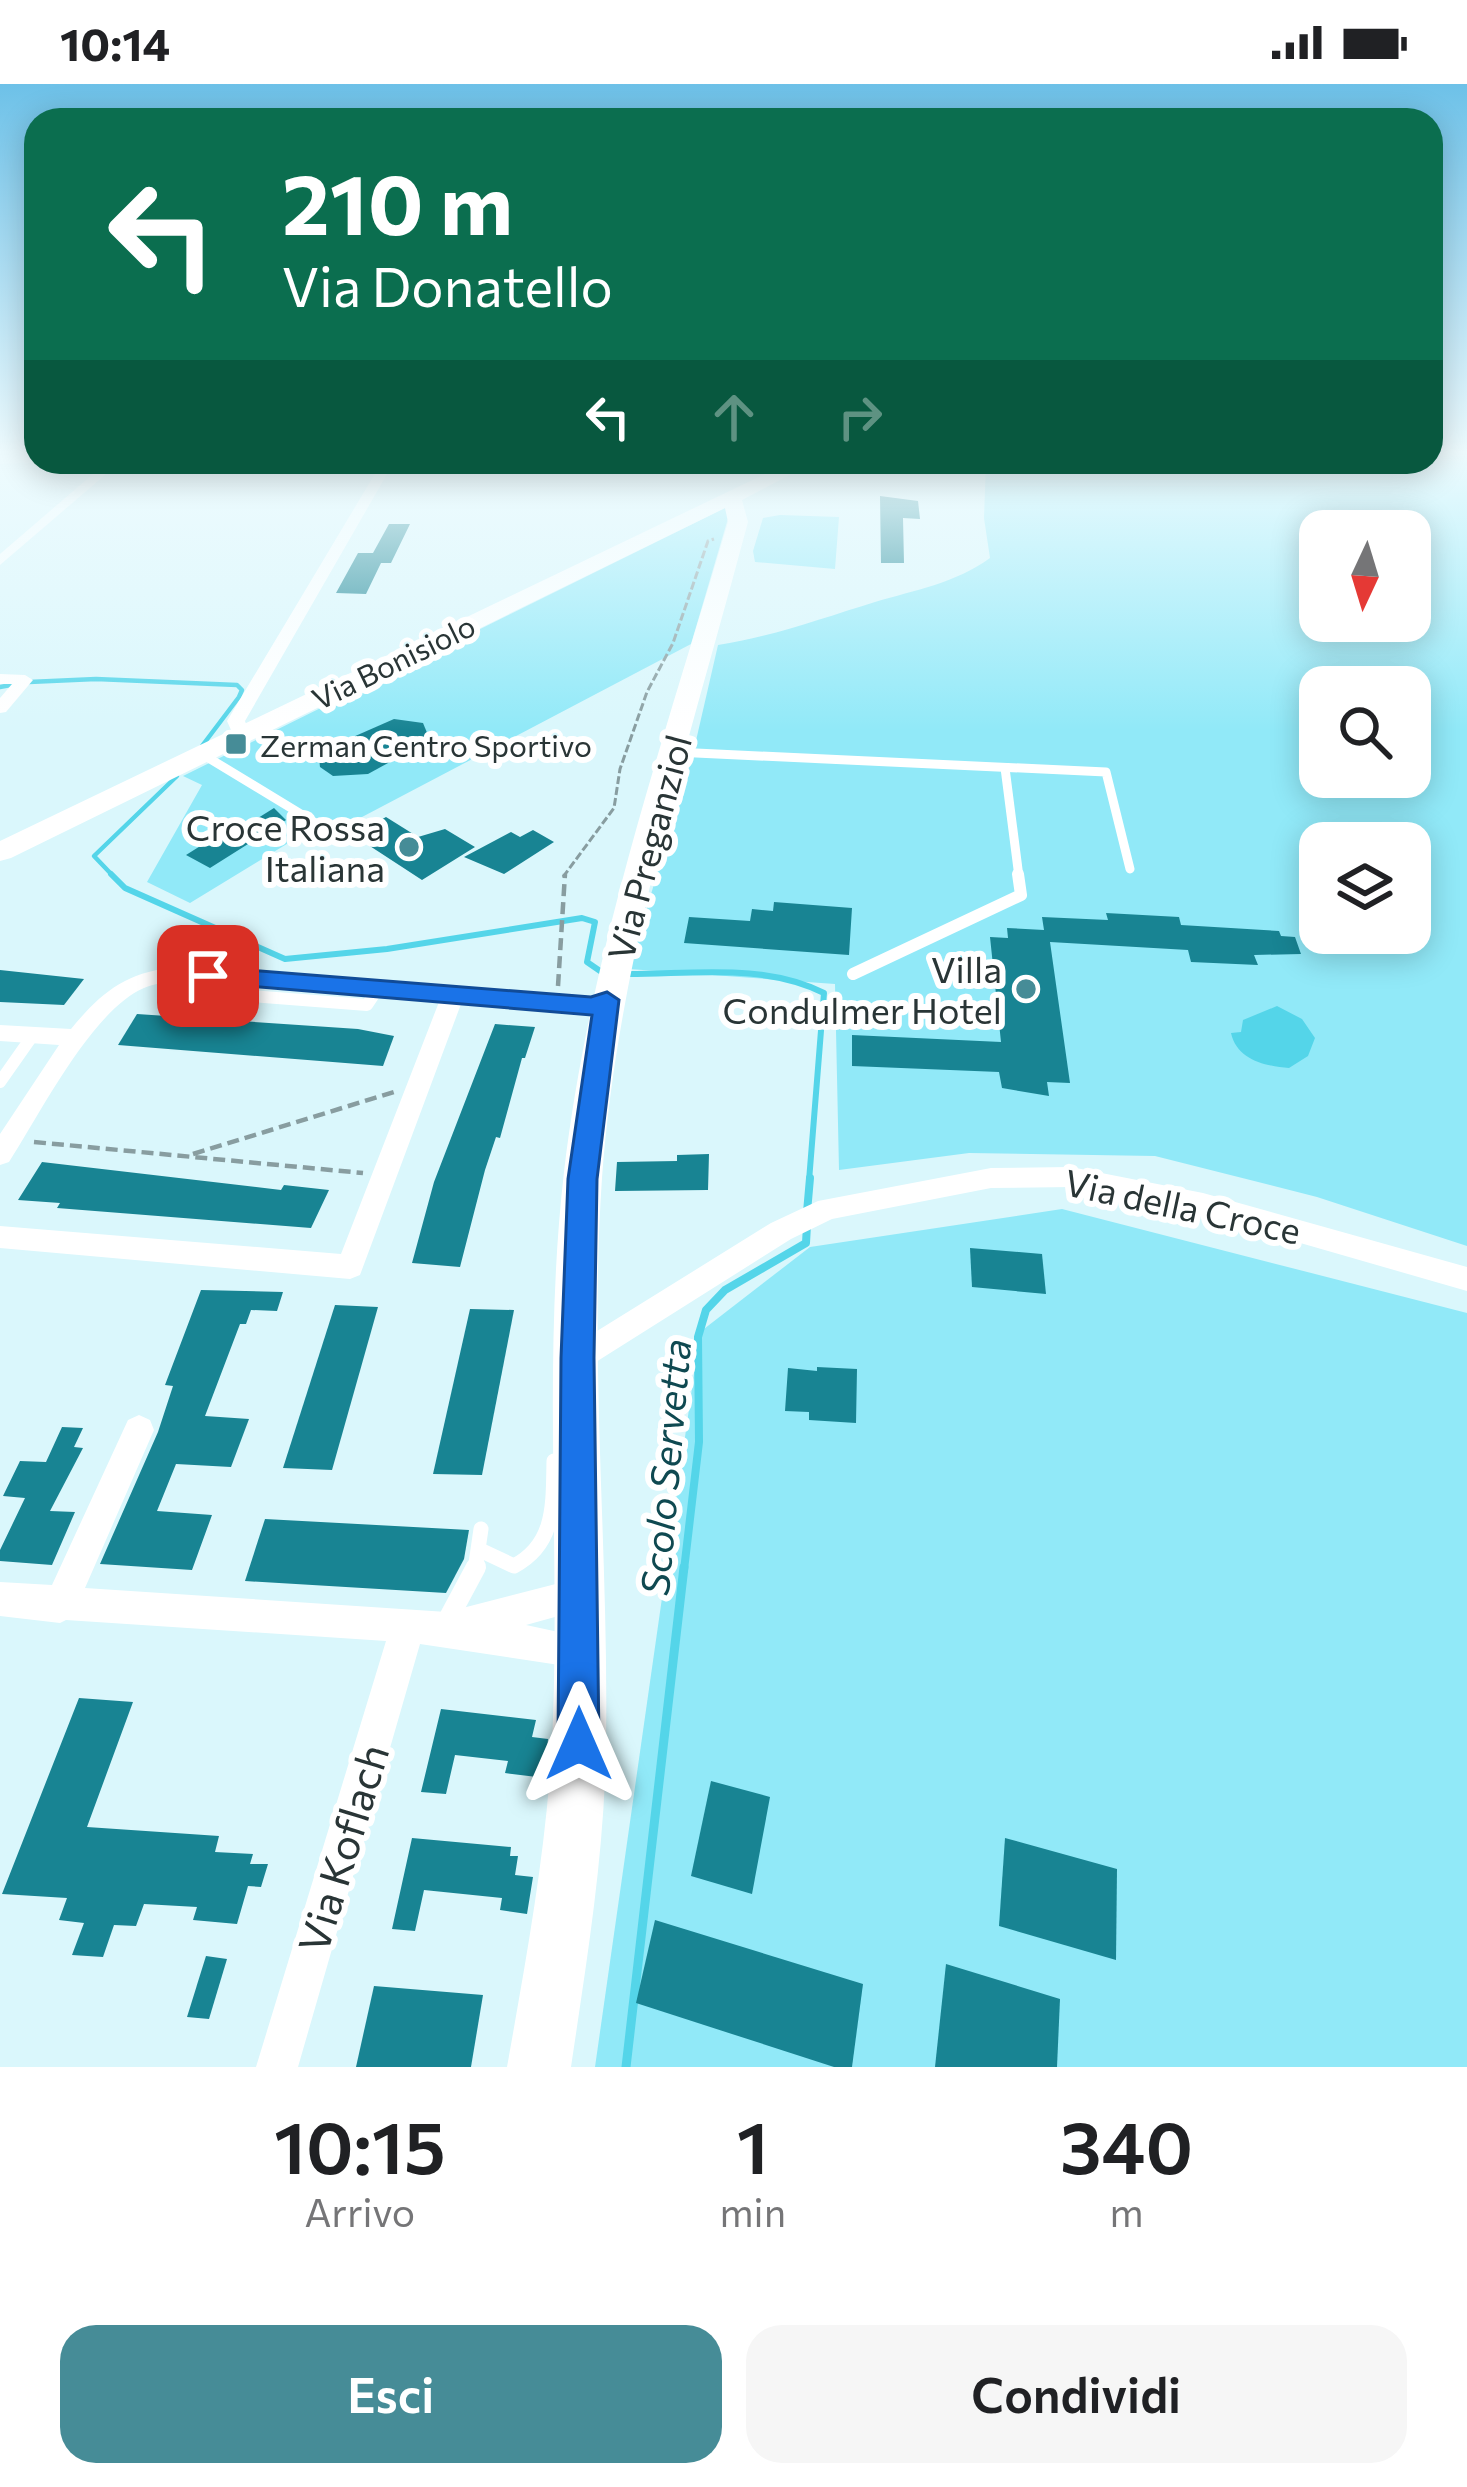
<!DOCTYPE html>
<html lang="it">
<head>
<meta charset="utf-8">
<style>
  :root { --surface:#fff; --page:#f6f6f6; --text:#202124; --muted:#757577; --accent:#468c97 }
  body { margin:0; font-family:Commissioner,sans-serif; background:var(--page); color:var(--text); height:100vh; display:flex; flex-direction:column; font-size:45px; white-space:nowrap }
  * { box-sizing:border-box; margin:0 }
  p { font-size:39px; color:var(--muted) }
  .icon { flex:none; width:66px; height:66px; fill:none; stroke:currentColor; stroke-width:2; stroke-linecap:round; stroke-linejoin:round }
  .map { position:relative; height:1983px; overflow:hidden }
  .details { display:flex; flex-direction:column; background:var(--surface); flex:1 }
  .details>* { flex:none }
  .banner { position:absolute; left:24px; top:24px; width:1419px; height:366px; border-radius:36px; box-shadow:0 6px 30px #0003; background:#0b6e4f; color:#fff; overflow:hidden }
  .needle { width:78px; rotate:184deg }
  .controls { position:absolute; left:1299px; top:426px; display:grid; gap:24px }
  .controls a { display:grid; place-items:center; width:132px; height:132px; border-radius:24px; background:var(--surface); box-shadow:0 6px 30px #0003; font-size:60px }
  .pin { position:absolute; display:grid; place-items:center; width:102px; height:102px; color:#fff; margin:-51px; border-radius:24px; box-shadow:0 6px 18px #0006 }
  .me { position:absolute; width:132px; margin:-66px; rotate:0deg; stroke-linejoin:round; filter:drop-shadow(0 0 9px #0008) }
  .turn { display:flex; align-items:center; gap:42px; height:252px; padding:0 60px; font-size:54px }
  .turn .icon { width:156px; height:156px; stroke-width:2.5 }
  .turn b { display:block; font-size:84px; line-height:102px }
  .lanes { display:flex; align-items:center; height:114px; padding:0 60px; background:#0003; justify-content:center; gap:60px; direction:ltr }
  .lanes .off { opacity:.35 }
  .eta { display:flex; justify-content:space-evenly; align-items:center; height:204px; text-align:center }
  .eta b { font-size:72px; font-weight:600; line-height:84px }
  .primary-button { display:flex; gap:24px; margin-top:auto; padding:24px 60px }
  .primary-button a { flex:1; height:138px; border-radius:36px; background:var(--accent); color:#fff; font-size:48px; font-weight:600; line-height:138px; text-align:center }
  .primary-button a+a { background:var(--page); color:var(--text) }
  .status { display:flex; justify-content:space-between; align-items:center; height:84px; padding:0 60px; background:var(--surface); direction:ltr }
  .status svg { height:33px; fill:currentColor }
  .map>svg:first-child { display:block }
  .green { fill:#91e9f8; fill-rule:evenodd }
  .water { fill:#54d5e9 }
  .lines { fill:none; stroke-linecap:round; stroke-linejoin:round }
  .stream-far3 { stroke:#54d5e9; stroke-width:4.5 }
  .stream-far2 { stroke:#54d5e9; stroke-width:6 }
  .stream-far1 { stroke:#54d5e9; stroke-width:8 }
  .stream { stroke:#54d5e9; stroke-width:9 }
  .building { fill:#188493 }
  .path-far1 { stroke:#889da0; stroke-width:3; stroke-dasharray:8 3; stroke-linecap:butt }
  .path { stroke:#889da0; stroke-width:4.5; stroke-dasharray:12 6; stroke-linecap:butt }
  .lane-far3 { stroke:#fff; stroke-width:9 }
  .lane-far2 { stroke:#fff; stroke-width:12 }
  .lane-far1 { stroke:#fff; stroke-width:15 }
  .lane { stroke:#fff; stroke-width:20 }
  .street { fill:#fff; fill-rule:evenodd }
  .secondary { fill:#fff; fill-rule:evenodd }
  .route { fill:#1a73e8; stroke:#114b97; stroke-width:3 }
  .poi-dot { fill:#468c97; stroke:#fff; stroke-width:4.5 }
  .labels { text-anchor:middle; dominant-baseline:central; stroke-width:12; stroke-linejoin:round; paint-order:stroke }
  .far-street-label { font-size:30px; fill:#293536; stroke:#fff }
  .far-poi-label { font-size:30px; fill:#293536; stroke:#fff; text-anchor:start }
  .poi-label { font-size:36px; fill:#293536; stroke:#fff; text-anchor:end }
  .street-label { font-size:36px; fill:#293536; stroke:#fff }
  .water-label { font-size:39px; font-style:italic; fill:#0f4951; stroke:#fff }
  .near-street-label { font-size:42px; fill:#293536; stroke:#fff }
</style>
</head>
<body>
<div class="status"><b>10:14</b><svg viewBox="0 0 49 12"><path d="M0 12V9h3v3zM5 12V6h3v6zM10 12V3h3v9zM15 12V0h3v12zM26 1h20v11H26zM47 4h2v5h-2z"/></svg></div>
<div class="map">
<svg width="1467" height="1983" viewBox="0 0 1467 1983">
  <rect width="100%" height="100%" fill="#daf7fc"/>
  <g class="green">
    <path d="M1431 369H1467V1162L1317 1113 1155 1072 969 1069 839 1086 835 900 629 885 695 661 718 561C771 553 823 534 875 518 915 506 956 499 990 474L984 434 986 378H1431ZM1320 447H1410V537H1320ZM1320 603H1410V693H1320ZM1320 759H1410V849H1320Z"/>
    <polygon points="727,423 729,431 691,560 324,753 308,747 190,819 147,798 202,701 183,692"/>
    <polygon points="780,431 839,433 835,485 755,478 753,467 763,434"/>
    <polygon points="1062,1125 1467,1229 1467,1983 595,1983 700,1248 810,1163"/>
  </g>
  <path class="water" d="M1277 922 1302 935 1315 954 1308 972 1289 984C1265 982 1237 976 1231 949L1241 948 1243 936Z"/>
  <g class="lines">
    <g class="stream-far3">
      <polyline points="29,598 96,595 237,601 242,606 239,613 202,662"/>
      <polyline points="0,603 16,600"/>
      <polyline points="114,793 94,772 177,692"/>
    </g>
    <g class="stream-far2">
      <polyline points="111,790 125,804 285,875 387,865 582,834 595,838 587,878 603,889"/>
      <path d="M629 890C694 890 764 879 824 909L809 1097"/>
    </g>
    <g class="stream-far1">
      <polyline points="807,1128 810,1094"/>
      <polyline points="684,1486 699,1358 698,1253 706,1226 725,1206 806,1159 807,1141"/>
    </g>
    <polyline class="stream" points="626,1983 684,1483"/>
  </g>
  <g class="building">
    <polygon points="880,412 918,417 920,435 903,434 904,479 881,479"/>
    <polygon points="389,440 410,440 391,479 381,479 366,510 336,509 358,469 373,469"/>
    <polygon points="394,635 423,639 430,656 368,690 333,692 320,683 319,674 328,664"/>
    <polygon points="274,724 286,736 210,784 186,771 221,749 228,753"/>
    <polygon points="386,733 418,753 445,745 475,763 422,796 353,751"/>
    <polygon points="533,746 554,758 504,790 464,773 511,748 520,753"/>
    <polygon points="774,818 852,824 849,871 684,859 689,833 750,837 752,825 773,827"/>
    <polygon points="1106,829 1179,833 1181,841 1279,847 1281,852 1295,853 1301,870 1254,871 1258,881 1191,878 1188,866 1050,858 1070,999 1047,998 1049,1012 1002,1004 999,988 852,982 852,951 1001,958 990,853 1008,854 1007,844 1044,846 1042,833 1108,836"/>
    <polygon points="0,886 84,895 64,921 0,918"/>
    <polygon points="137,930 358,945 394,952 383,982 118,961"/>
    <polygon points="495,940 535,943 525,974 522,974 500,1054 496,1053 485,1086 460,1183 412,1179 434,1098"/>
    <polygon points="709,1070 708,1106 615,1107 617,1078 677,1077 677,1071"/>
    <polygon points="42,1078 281,1106 284,1101 329,1106 311,1144 57,1124 60,1119 18,1116"/>
    <polygon points="970,1164 1042,1170 1046,1210 972,1203"/>
    <polygon points="201,1206 283,1208 277,1227 251,1226 246,1240 240,1240 205,1332 249,1335 231,1383 176,1380 157,1427 212,1431 192,1486 100,1480 158,1348 173,1302 165,1301"/>
    <polygon points="335,1221 378,1223 332,1386 283,1384"/>
    <polygon points="470,1225 514,1226 482,1391 433,1390"/>
    <polygon points="817,1283 857,1285 856,1339 809,1336 809,1328 785,1327 788,1284 817,1287"/>
    <polygon points="62,1343 83,1344 74,1363 83,1364 50,1427 75,1428 52,1481 0,1477 0,1466 25,1414 3,1412 20,1377 46,1378"/>
    <polygon points="265,1435 469,1446 464,1475 446,1509 245,1497"/>
    <polygon points="79,1614 133,1618 87,1743 219,1752 215,1768 253,1770 250,1780 268,1780 261,1803 248,1802 237,1840 193,1836 197,1823 144,1820 136,1842 114,1841 103,1873 72,1871 84,1839 59,1836 67,1814 2,1810"/>
    <polygon points="441,1625 536,1636 532,1653 548,1655 545,1694 505,1689 508,1677 455,1671 446,1710 421,1708"/>
    <polygon points="711,1697 770,1713 752,1810 691,1792"/>
    <polygon points="412,1754 511,1763 510,1772 518,1772 515,1791 533,1793 527,1830 500,1826 502,1814 424,1806 415,1847 392,1845"/>
    <polygon points="1005,1754 1117,1785 1116,1876 999,1842"/>
    <polygon points="655,1836 863,1900 852,1983 834,1983 636,1919"/>
    <polygon points="206,1872 227,1875 209,1935 187,1933"/>
    <polygon points="946,1880 1060,1915 1057,1983 935,1983"/>
    <polygon points="374,1902 483,1911 471,1983 356,1983"/>
  </g>
  <g class="lines">
    <polyline class="path-far1" points="563,793 614,724 620,685 647,608 673,559 708,457 714,455"/>
    <g class="path">
      <polyline points="558,902 565,790"/>
      <polyline points="34,1058 363,1089"/>
      <polyline points="193,1070 394,1008"/>
    </g>
    <g class="lane-far3">
      <polyline points="675,668 1106,688 1130,785"/>
      <polyline points="202,670 314,738"/>
      <polyline points="1005,684 1019,793"/>
    </g>
    <g class="lane-far2">
      <polyline points="853,890 1021,811 1018,790"/>
      <polyline points="208,892 200,908 367,921 377,906"/>
      <polyline points="0,998 33,951"/>
    </g>
    <g class="lane-far1">
      <path d="M480 1466 514 1482C556 1460 553 1419 554 1377"/>
      <polyline points="475,1486 481,1445"/>
    </g>
    <polyline class="lane" points="446,1539 476,1483"/>
    <g class="street">
      <polygon points="0,372 36,373 36,378 42,378 0,380"/>
      <polygon points="63,378 111,378 112,385 0,481 0,470 100,384"/>
      <polygon points="382,378 394,378 245,637 250,651 241,656 235,655 227,637"/>
      <polygon points="0,590 25,591 33,596 6,628 0,629 0,614 12,600 0,600"/>
      <path d="M170 884 593 914 612 921 615 927 604 935 589 930 461 920 360 1191 350 1195 0 1164V1142L341 1170 439 918 208 900C187 899 163 896 144 904 92 926 40 1030 9 1078L0 1081V1050L59 961 0 957V941L71 945C99 911 124 889 170 884Z"/>
      <polygon points="1071,1083 1203,1109 1467,1183 1467,1207 1203,1131 1071,1103 991,1104 832,1135 791,1155 588,1283 578,1287 568,1283 563,1274 568,1265 771,1139 818,1117 991,1084"/>
      <polygon points="139,1331 150,1336 154,1346 85,1504 447,1528 579,1494 591,1499 596,1511 591,1523 526,1541 591,1555 596,1567 591,1579 579,1584 420,1560 298,1983 256,1983 386,1557 66,1536 60,1539 0,1532 0,1498 52,1501 128,1336"/>
    </g>
    <path class="secondary" d="M790 378H814L742 416 748 438C691 653 618 871 602 1094 589 1282 609 1470 606 1658 605 1767 587 1875 571 1983H507C526 1876 546 1768 552 1660 561 1469 542 1278 564 1088 590 866 665 652 728 438L725 424 11 774 0 777V757Z"/>
  </g>
  <linearGradient id="sky" x2="0" y2="1"><stop stop-color="#6dc1e8"/><stop offset="0.57" stop-color="#eefbfe"/><stop offset="1" stop-color="#eefbfe" stop-opacity="0"/></linearGradient>
  <rect width="1467" height="646" fill="url(#sky)"/>
  <polygon class="route" points="208,883 591,913 607,908 619,916 597,1095 594,1274 599,1660 593,1675 579,1681 564,1675 558,1660 561,1274 568,1095 592,931 199,898 195,892 199,886"/>
  <g class="poi-dot">
    <rect x="224" y="648" width="24" height="24" rx="6"/>
    <circle cx="409" cy="763" r="12"/>
    <circle cx="1026" cy="905" r="12"/>
  </g>
  <g class="labels">
    <g class="far-street-label">
      <text transform="translate(393 577) rotate(-26)">Via Bonisiolo</text>
    </g>
    <g class="far-poi-label">
      <text x="260" y="660">Zerman Centro Sportivo</text>
    </g>
    <g class="poi-label">
      <text x="385" y="742">Croce Rossa<tspan x="385" dy="41">Italiana</tspan></text>
      <text x="1002" y="884">Villa<tspan x="1002" dy="41">Condulmer Hotel</tspan></text>
    </g>
    <g class="street-label">
      <text transform="translate(648 763) rotate(-75)">Via Preganziol</text>
      <text transform="translate(1183 1121) rotate(12)">Via della Croce</text>
    </g>
    <g class="water-label">
      <text transform="translate(664 1383) rotate(-85)">Scolo Servetta</text>
    </g>
    <g class="near-street-label">
      <text transform="translate(342 1764) rotate(-73)">Via Koflach</text>
    </g>
  </g>
</svg>
<div class="controls">
<a><svg class="needle" viewBox="-14 -14 28 28"><path d="M0-13l5 13h-10z" fill="#e53935"/><path d="M0 13l5-13h-10z" fill="#757577"/></svg></a>
<a><svg class="icon" aria-label="search" viewBox="0 0 24 24"><circle cx="10" cy="10" r="6"/><path d="M15 15l6 6"/></svg></a>
<a><svg class="icon" aria-label="layers" viewBox="0 0 24 24"><path d="M12 4l9 5-9 5-9-5zM3 14l9 5 9-5"/></svg></a>
</div>
<div class="pin" style="left:208px;top:892px;background:#d93025"><svg class="icon" aria-label="arrive" viewBox="0 0 24 24"><path d="M6 21V4h12l-3 4 3 4H6"/></svg></div>
<svg class="me" style="left:579px;top:1660px" viewBox="-20 -20 40 40"><path d="M0-17L14 15 0 8-14 15z" fill="#1a73e8" stroke="#fff" stroke-width="4"/></svg>
<div class="banner">
<div class="turn"><svg class="icon" aria-label="left" viewBox="0 0 24 24"><path d="M17 20v-9H6M10 6l-5 5 5 5"/></svg><div><b>210 m</b>Via Donatello</div></div>
<div class="lanes"><svg class="icon" aria-label="left" viewBox="0 0 24 24"><path d="M17 20v-9H6M10 6l-5 5 5 5"/></svg><svg class="icon off" aria-label="ahead" viewBox="0 0 24 24"><path d="M12 20V5M6 11l6-6 6 6"/></svg><svg class="icon off" aria-label="right" viewBox="0 0 24 24"><path d="M7 20v-9h11M14 6l5 5-5 5"/></svg></div>
</div>
</div>
<section class="details">
<div class="eta">
<div><b>10:15</b><p>Arrivo</p></div>
<div><b>1</b><p>min</p></div>
<div><b>340</b><p>m</p></div>
</div>
<div class="primary-button"><a>Esci</a><a>Condividi</a></div>
</section>
</body>
</html>
